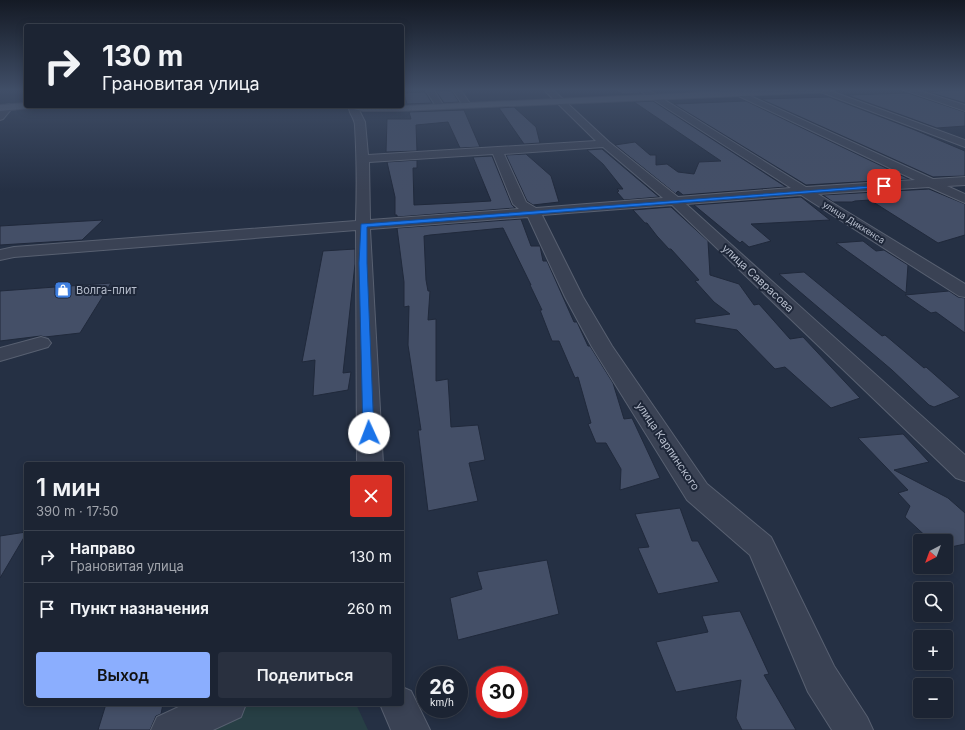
<!DOCTYPE html>
<html lang="ru">
<head>
<meta charset="utf-8">
<style>
  :root { --surface:#1c2433; --page:#29303f; --text:#f1f3f6; --muted:#a0a4ac; --line:#3a414e; --accent:#8baefe }
  body { margin:0; font-family:Inter,sans-serif; background:var(--page); color:var(--text); height:100vh; display:flex; flex-direction:column; font-size:15px; white-space:nowrap }
  * { box-sizing:border-box; margin:0 }
  p { font-size:13px; color:var(--muted) }
  .icon { flex:none; width:22px; height:22px; fill:none; stroke:currentColor; stroke-width:2; stroke-linecap:round; stroke-linejoin:round }
  .map { position:relative; flex:1; overflow:hidden }
  .side { position:absolute; left:24px; top:462px; width:380px; height:244px; display:flex; flex-direction:column; background:var(--surface); border-radius:4px; box-shadow:0 2px 10px #0003,0 0 0 1px var(--line) }
  .side>* { flex:none }
  .top-card { position:absolute; left:24px; top:24px; width:380px; height:84px; border-radius:4px; box-shadow:0 2px 10px #0003,0 0 0 1px var(--line); background:#1c2433; color:var(--text); overflow:hidden }
  .needle { width:26px; rotate:221deg }
  .fabs { position:absolute; left:913px; top:534px; display:grid; gap:8px }
  .fabs a { display:grid; place-items:center; width:40px; height:40px; border-radius:4px; background:var(--surface); box-shadow:0 2px 10px #0003,0 0 0 1px var(--line); font-size:20px }
  .speed { position:absolute; left:416px; top:666px; display:flex; gap:8px; font-size:20px; font-weight:700; text-align:center }
  .speed>* { display:grid; place-content:center; width:52px; height:52px; border-radius:50%; background:var(--surface); box-shadow:0 2px 10px #0003,0 0 0 1px var(--line); line-height:1 }
  .speed small { font-size:10px; font-weight:400 }
  .speed .limit { border:6px solid #d22; background:#fff; color:#111 }
  .pin { position:absolute; display:grid; place-items:center; width:34px; height:34px; color:#fff; margin:-17px; border-radius:8px; box-shadow:0 2px 6px #0006 }
  .me { position:absolute; width:44px; margin:-22px; rotate:358deg; stroke-linejoin:round; filter:drop-shadow(0 0 3px #0008) }
  .turn { display:flex; align-items:center; gap:14px; height:84px; padding:0 12px; font-size:18px }
  .turn .icon { width:52px; height:52px; stroke-width:2.5 }
  .turn b { display:block; font-size:28px; line-height:34px }
  .round { display:grid; place-items:center; flex:none; width:42px; height:42px; border-radius:4px; background:var(--page) }
  .overview { display:flex; align-items:center; justify-content:space-between; height:68px; padding:0 12px }
  h1 { font-size:24px; font-weight:600; line-height:30px }
  .button { display:flex; gap:8px; margin-top:auto; padding:8px 12px }
  .button a { flex:1; height:46px; border-radius:4px; background:var(--accent); color:#111; font-size:16px; font-weight:600; line-height:46px; text-align:center }
  .button a+a { background:var(--page); color:var(--text) }
  ul { padding:0; list-style:none }
  li { display:flex; align-items:center; gap:12px; height:52px; padding:0 12px; border-top:1px solid var(--line) }
  li div { flex:1 }
  li b { display:block; font-size:15px }
  li em { font-style:normal }
  .map>svg:first-child { display:block }
  .green { fill:#273f45 }
  .building { fill:#444f67; stroke:#20293b }
  .lines { fill:none; stroke-linecap:round; stroke-linejoin:round }
  .minor-casing { stroke:#586071; stroke-width:2 }
  .major-casing { stroke:#444b5d; stroke-width:2 }
  .minor { fill:#3a4254; fill-rule:evenodd }
  .major { fill:#586174; fill-rule:evenodd }
  .route { fill:#1a73e8; stroke:#114b97 }
  .labels { text-anchor:middle; dominant-baseline:central; stroke-width:4; stroke-linejoin:round; paint-order:stroke }
  .far-street-label { font-size:9px; fill:#b7becd; stroke:#1e2739 }
  .street-label { font-size:11px; fill:#b7becd; stroke:#1e2739 }
  .poi-label { font-size:11px; fill:#b7becd; stroke:#1e2739; text-anchor:start }
</style>
</head>
<body>
<div class="map">
<svg width="965" height="730" viewBox="0 0 965 730">
  <rect width="100%" height="100%" fill="#253044"/>
  <polygon class="green" points="191,704 356,704 368,730 141,730"/>
  <g class="building">
    <polygon points="614,89 636,89 641,94 622,94"/>
    <polygon points="965,90 965,103 928,92 941,91"/>
    <polygon points="436,91 452,91 459,102 444,103"/>
    <polygon points="425,92 432,103 407,104 404,93"/>
    <polygon points="908,93 965,112 965,126 937,128 847,95"/>
    <polygon points="829,97 915,130 965,151 965,176 933,177 761,99"/>
    <polygon points="653,101 786,187 683,195 678,191 676,193 677,195 615,145 635,142 650,155 656,155 656,165 667,164 678,172 694,174 699,162 721,161 634,102"/>
    <polygon points="746,101 909,179 806,185 674,104"/>
    <polygon points="514,107 536,127 540,143 524,144 499,108"/>
    <polygon points="464,110 480,147 460,148 448,122 416,125 417,151 386,152 387,119 411,119 409,112"/>
    <polygon points="602,149 659,197 624,200 617,192 619,191 617,189 623,189 603,164 587,150"/>
    <polygon points="526,154 551,176 559,202 533,205 527,201 506,155"/>
    <polygon points="492,156 512,205 515,208 397,217 397,215 395,215 395,197 387,162 417,160 417,168 413,168 414,205 456,203 491,201 473,157"/>
    <polygon points="929,189 965,204 965,235 938,243 870,200 855,201 852,202 833,202 823,195"/>
    <polygon points="801,197 830,220 751,224 771,241 749,247 742,241 740,243 694,205"/>
    <polygon points="671,207 708,241 710,275 739,284 754,305 759,304 790,339 803,337 860,398 831,408 785,367 775,369 737,330 695,323 695,319 730,314 714,302 695,281 699,280 671,249 669,249 657,236 647,223 645,223 633,210"/>
    <polygon points="521,219 531,246 540,246 543,261 547,261 574,322 577,322 588,346 590,346 613,383 624,419 632,418 660,478 620,490 621,469 606,443 596,443 588,424 591,423 578,377 575,378 559,341 552,341 540,310 542,310 530,285 531,285 503,228 430,235 424,236 426,280 428,291 430,291 428,320 436,319 436,381 448,379 451,427 478,425 485,460 469,463 478,501 428,511 418,430 421,430 408,345 409,306 404,307 404,282 397,228"/>
    <polygon points="103,220 82,240 0,245 0,226"/>
    <polygon points="863,241 876,251 884,250 908,265 906,293 836,243"/>
    <polygon points="355,249 355,264 343,373 351,372 348,390 313,396 315,360 302,362 323,251"/>
    <polygon points="804,272 882,336 885,335 924,368 926,367 960,397 934,407 929,405 892,370 779,274"/>
    <polygon points="111,283 80,333 45,337 41,336 0,341 0,291"/>
    <polygon points="949,291 958,297 965,298 965,333 936,312 931,313 905,295"/>
    <polygon points="903,434 929,462 894,470 948,498 965,513 965,544 946,548 946,541 931,541 905,517 910,506 898,493 908,490 858,438"/>
    <polygon points="680,508 692,541 698,541 719,582 658,594 638,548 649,547 635,514"/>
    <polygon points="26,532 26,534 0,578 0,536"/>
    <polygon points="547,560 559,614 458,640 450,598 482,589 477,572"/>
    <polygon points="740,611 769,674 764,675 796,730 742,730 736,718 741,680 676,692 656,642 708,632 702,616"/>
    <polygon points="106,704 163,704 161,714 156,716 150,730 98,730"/>
  </g>
  <g class="lines">
    <g class="minor-casing">
      <g id="minor">
        <polygon points="425,89 433,89 444,106 443,108 437,108"/>
        <polygon points="452,89 460,89 471,105 470,107 464,107"/>
        <path d="M543 89H552L609 142 678 197 791 188 637 89H647L806 187 915 180 724 89H735L933 179 965 177V185L947 186 965 194V203L929 187 818 194 965 284V297L959 296 801 195 686 204 965 455V481L956 478 672 205 542 215 583 297 612 346 707 484 771 537 834 666 867 717 873 730H832L808 692 750 555 687 500 592 347 565 297 528 217 370 229 383 464H357L356 230 14 257 0 260V250L14 247 356 221C357 189 357 158 355 126 355 118 348 113 349 106H357L365 122 368 155 596 141ZM603 147 663 198 536 208 526 202 504 154ZM493 154 513 204 519 209 370 220 369 162Z"/>
        <polygon points="813,89 825,89 965,140 965,147"/>
        <polygon points="901,89 914,89 965,105 965,111"/>
        <polygon points="9,104 13,107 3,119 0,120 0,111 6,105"/>
        <polygon points="41,337 48,339 51,343 48,347 0,361 0,348"/>
        <polygon points="402,687 411,691 430,730 391,730 380,704 402,704"/>
        <polygon points="185,704 246,704 241,717 213,730 151,730 157,717"/>
      </g>
    </g>
    <g class="major-casing">
      <g id="major">
        <polygon points="773,89 837,89 833,92 398,111 363,111 348,108 346,106 402,106"/>
        <polygon points="26,103 26,106 32,106 30,108 0,111 0,105"/>
      </g>
    </g>
    <use href="#minor" class="minor"/>
    <use href="#major" class="major"/>
  </g>
  <linearGradient id="sky" x2="0" y2="1"><stop stop-color="#141a25"/><stop offset="0.47" stop-color="#404e67"/><stop offset="1" stop-color="#404e67" stop-opacity="0"/></linearGradient>
  <rect width="965" height="191" fill="url(#sky)"/>
  <polygon class="route" points="884,185 887,186 886,187 367,227 367,263 374,433 372,436 365,436 363,433 359,263 361,224"/>
  <defs>
    <g id="shop-square" transform="scale(0.9)"><rect x="-9" y="-9" width="18" height="18" rx="4" fill="#3f7fe0" stroke="#1e2739"/><path d="M-5-2.5h2.3a2.7 3.5 0 0 1 5.4 0H5L5.5 6h-11ZM-1.5-2.5h3a1.5 2.3 0 0 0-3 0Z" fill="#fff"/></g>
  </defs>
  <g fill-rule="evenodd">
    <use href="#shop-square" x="63" y="290"/>
  </g>
  <g class="labels">
    <g class="far-street-label">
      <text transform="translate(854 222) rotate(32)">улица Диккенса</text>
    </g>
    <g class="street-label">
      <text transform="translate(758 278) rotate(43)">улица Саврасова</text>
      <text transform="translate(668 446) rotate(56)">улица Карпинского</text>
    </g>
    <g class="poi-label">
      <text x="76" y="290">Волга-плит</text>
    </g>
  </g>
</svg>
<div class="fabs">
<a><svg class="needle" viewBox="-14 -14 28 28"><path d="M0-13l5 13h-10z" fill="#e53935"/><path d="M0 13l5-13h-10z" fill="#a0a4ac"/></svg></a>
<a><svg class="icon" aria-label="search" viewBox="0 0 24 24"><circle cx="10" cy="10" r="6"/><path d="M15 15l6 6"/></svg></a>
<a>+</a>
<a>−</a>
</div>
<div class="speed"><div>26<small>km/h</small></div><div class="limit">30</div></div>
<div class="pin" style="left:884px;top:186px;background:#d93025"><svg class="icon" aria-label="arrive" viewBox="0 0 24 24"><path d="M6 21V4h12l-3 4 3 4H6"/></svg></div>
<svg class="me" style="left:369px;top:433px" viewBox="-20 -20 40 40"><circle r="19" fill="#fff"/><path d="M0-13L10 11 0 6-10 11z" fill="#1a73e8"/></svg>
<div class="top-card">
<div class="turn"><svg class="icon" aria-label="right" viewBox="0 0 24 24"><path d="M7 20v-9h11M14 6l5 5-5 5"/></svg><div><b>130 m</b>Грановитая улица</div></div>
</div>
<section class="side">
<div class="overview"><div><h1>1 мин</h1><p>390 m · 17:50</p></div><a class="round" style="background:#d93025;color:#fff"><svg class="icon" aria-label="close" viewBox="0 0 24 24"><path d="M6 6l12 12M18 6L6 18"/></svg></a></div>
<ul>
<li><svg class="icon" aria-label="right" viewBox="0 0 24 24"><path d="M7 20v-9h11M14 6l5 5-5 5"/></svg><div><b>Направо</b><p>Грановитая улица</p></div><em>130 m</em></li>
<li><svg class="icon" aria-label="arrive" viewBox="0 0 24 24"><path d="M6 21V4h12l-3 4 3 4H6"/></svg><div><b>Пункт назначения</b></div><em>260 m</em></li>
</ul>
<div class="button"><a>Выход</a><a>Поделиться</a></div>
</section>
</div>
</body>
</html>
